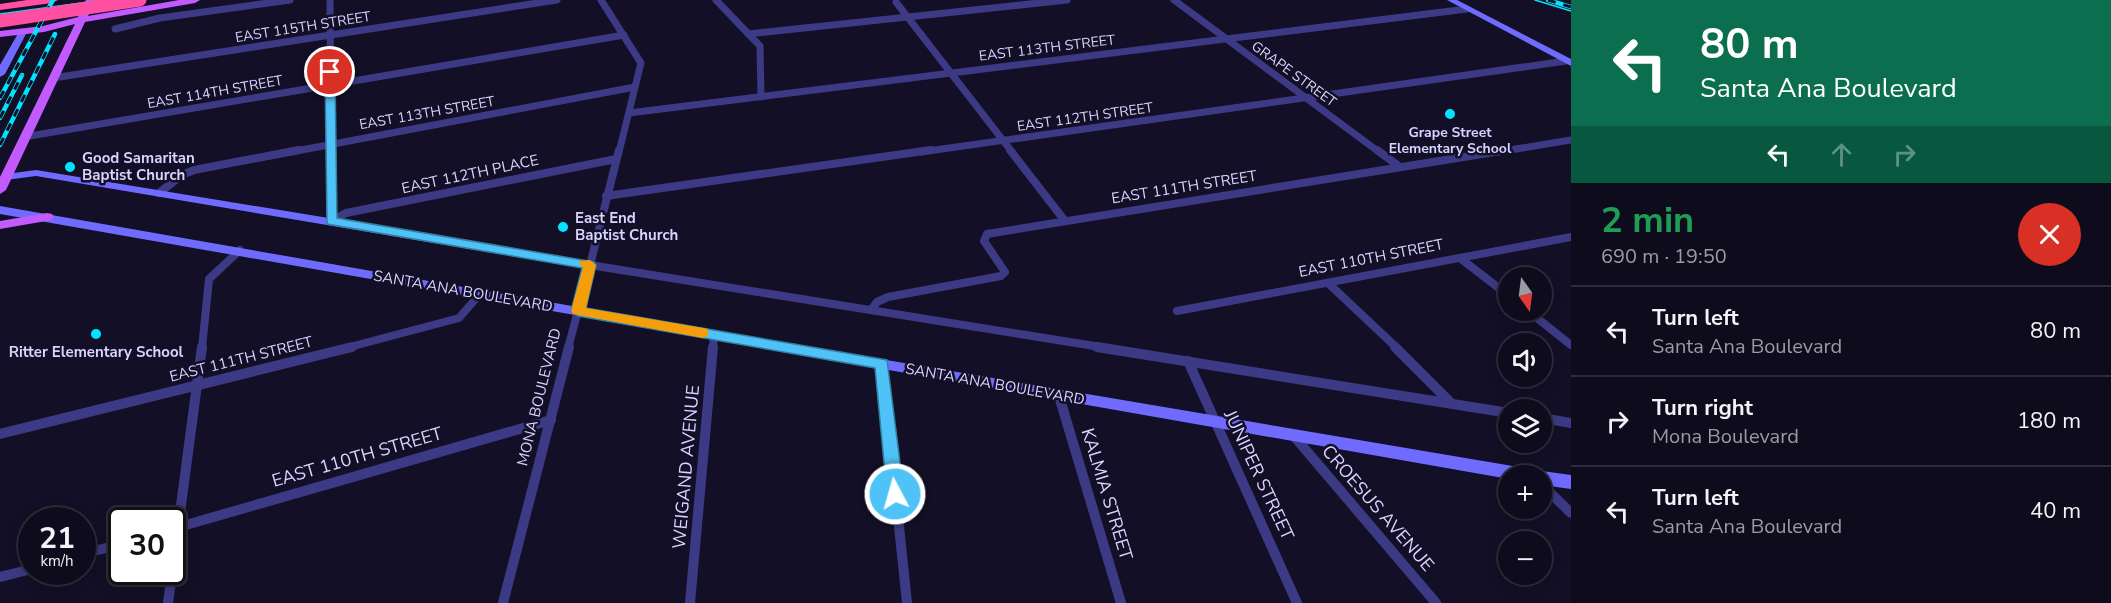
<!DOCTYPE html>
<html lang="en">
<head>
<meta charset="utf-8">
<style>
  :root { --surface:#0e0b1c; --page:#1c1929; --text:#f1f3f6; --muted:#9b9ba3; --line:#2e2b3b }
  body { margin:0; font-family:"Nunito Sans",sans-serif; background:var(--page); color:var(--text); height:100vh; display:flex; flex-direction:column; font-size:22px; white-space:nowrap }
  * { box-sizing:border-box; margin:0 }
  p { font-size:20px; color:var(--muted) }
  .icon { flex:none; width:33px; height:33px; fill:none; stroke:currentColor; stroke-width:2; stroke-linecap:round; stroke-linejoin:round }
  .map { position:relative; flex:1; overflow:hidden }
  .drawer { display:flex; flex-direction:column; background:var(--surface); width:540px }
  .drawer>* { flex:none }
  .guide { background:#0b6e4f; color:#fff; overflow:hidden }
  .needle { width:39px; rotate:166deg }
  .buttons { position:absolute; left:1498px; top:267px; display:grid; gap:12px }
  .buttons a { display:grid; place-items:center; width:54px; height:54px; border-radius:50%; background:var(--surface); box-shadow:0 3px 15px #0003,0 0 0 2px var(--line); font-size:30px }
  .speed { position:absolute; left:18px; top:507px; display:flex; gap:12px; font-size:30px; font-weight:700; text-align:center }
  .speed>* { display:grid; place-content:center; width:78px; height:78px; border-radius:50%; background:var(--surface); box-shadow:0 3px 15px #0003,0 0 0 2px var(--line); line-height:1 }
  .speed small { font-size:15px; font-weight:400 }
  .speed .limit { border:3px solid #111; border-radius:9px; background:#fff; color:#111 }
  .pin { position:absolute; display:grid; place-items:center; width:51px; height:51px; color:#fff; margin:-26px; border:3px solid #fff; border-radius:50%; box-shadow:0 2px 6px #0007 }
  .me { position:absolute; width:66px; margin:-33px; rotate:354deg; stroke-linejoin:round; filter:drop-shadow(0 0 4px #0008) }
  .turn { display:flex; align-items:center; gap:21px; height:126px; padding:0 30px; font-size:27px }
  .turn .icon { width:78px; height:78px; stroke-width:2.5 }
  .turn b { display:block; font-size:42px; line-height:51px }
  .lanes { display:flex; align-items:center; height:57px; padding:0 30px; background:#0003; justify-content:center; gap:30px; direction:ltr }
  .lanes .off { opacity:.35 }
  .round { display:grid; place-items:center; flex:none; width:63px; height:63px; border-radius:32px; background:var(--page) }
  .summary { display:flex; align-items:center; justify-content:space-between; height:102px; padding:0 30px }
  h1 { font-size:36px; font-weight:700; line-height:45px; color:#1e9e55 }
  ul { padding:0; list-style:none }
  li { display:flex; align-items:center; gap:18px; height:90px; padding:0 30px; border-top:2px solid var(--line) }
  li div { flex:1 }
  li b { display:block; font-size:22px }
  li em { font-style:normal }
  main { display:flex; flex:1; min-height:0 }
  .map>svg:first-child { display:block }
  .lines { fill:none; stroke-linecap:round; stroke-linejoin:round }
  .street-far2 { stroke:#3d3a85; stroke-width:7 }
  .street-far1 { stroke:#3d3a85; stroke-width:8 }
  .street { stroke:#3d3a85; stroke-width:10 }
  .secondary { fill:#6f6bff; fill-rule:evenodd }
  .primary { fill:#c25bff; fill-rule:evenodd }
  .highway { fill:#ff4fa3; fill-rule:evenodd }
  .tram { stroke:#00e5ff; stroke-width:1.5 }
  .rail-casing { stroke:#00e5ff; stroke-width:4.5 }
  .rail { stroke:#130f26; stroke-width:3; stroke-dasharray:8; stroke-linecap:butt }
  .highway-bridge { stroke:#ff4fa3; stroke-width:13 }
  .route { fill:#4fc3f7; stroke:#337fa1; stroke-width:1.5 }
  .slow { fill:#f59e0b }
  .poi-dot { fill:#00e5ff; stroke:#130f26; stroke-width:2 }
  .labels { text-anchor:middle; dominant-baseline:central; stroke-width:5; stroke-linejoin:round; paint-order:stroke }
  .far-street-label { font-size:14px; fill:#d9d4ff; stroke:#130f26 }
  .far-poi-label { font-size:14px; font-weight:bold; fill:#d9d4ff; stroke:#130f26 }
  .poi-label { font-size:15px; font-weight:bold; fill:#d9d4ff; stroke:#130f26; text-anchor:start }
  .street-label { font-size:15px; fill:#d9d4ff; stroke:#130f26 }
  .near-street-label { font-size:18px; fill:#d9d4ff; stroke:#130f26 }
</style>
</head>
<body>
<main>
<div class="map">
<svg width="1571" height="603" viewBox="0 0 1571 603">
  <rect width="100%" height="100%" fill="#130f26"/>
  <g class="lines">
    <g class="street-far2">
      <polyline points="330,0 331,152"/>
      <polyline points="601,0 641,63 619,152"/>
      <polyline points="716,0 760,46 761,97"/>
      <polyline points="1174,0 1379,152"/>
      <polyline points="896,2 1012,152"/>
      <polyline points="115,29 160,18 290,0"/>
      <polyline points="748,34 1067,0"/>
      <polyline points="53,78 557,0"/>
      <polyline points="629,113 1467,9"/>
      <polyline points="24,137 624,35"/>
      <polyline points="291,152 635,87"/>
      <polyline points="921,152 1566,61"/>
      <polyline points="1498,152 1571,140"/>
    </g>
    <g class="street-far1">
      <polyline points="331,150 331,221"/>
      <polyline points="619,150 590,265 1107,348"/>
      <polyline points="1010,150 1065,221"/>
      <polyline points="1377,150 1400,167"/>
      <polyline points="159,193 182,175 194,170 299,150"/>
      <polyline points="606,196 931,150"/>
      <polyline points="331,221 346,213 616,159"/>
      <polyline points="1460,258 1509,296"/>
      <polyline points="1328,283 1397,348"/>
      <polyline points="871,310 877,302 888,297 1001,276 1005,272 984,241 987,234 1507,150"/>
      <polyline points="1527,310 1571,345"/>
      <polyline points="1177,311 1571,237"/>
      <polyline points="202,348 209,279 240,250"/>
      <polyline points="346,348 459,318 479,295"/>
      <polyline points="568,348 578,311"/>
      <polyline points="713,348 714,335"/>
    </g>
    <g class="street">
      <polyline points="1097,347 1509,413"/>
      <polyline points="1395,347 1452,404"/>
      <polyline points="1188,361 1297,603"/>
      <polyline points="882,364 907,603"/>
      <polyline points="1059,396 1121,603"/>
      <polyline points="1542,418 1571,423"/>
      <polyline points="0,434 352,347"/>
      <polyline points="1293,435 1436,603"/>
      <polyline points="1542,485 1571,513"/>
      <polyline points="172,529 551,420"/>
      <polyline points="82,554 122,544"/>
      <polyline points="0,577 32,569"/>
      <polyline points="168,603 202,347"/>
      <polyline points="503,603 569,347"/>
      <polyline points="690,603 713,347"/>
    </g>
    <g class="secondary">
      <polygon points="1447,0 1457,0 1571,59 1571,66"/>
      <polygon points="20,30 27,32 5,74 0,77 0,65"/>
      <polygon points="36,170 590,261 596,265 585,309 1530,469 1537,473 1542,471 1571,475 1571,489 1542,485 1542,476 1509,476 1509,479 0,214 0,206 572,306 583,268 36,176 6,180 0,177 6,174"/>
    </g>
    <g class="primary">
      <polygon points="86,0 96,0 88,16 179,0 200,0 195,3 85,22 6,190 0,194 0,177 75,24 44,32 0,37 0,31 43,26 78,17"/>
      <polygon points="47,213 52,214 54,217 52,220 0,229 0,221"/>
    </g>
    <polygon class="highway" points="27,0 58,0 52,3 0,10 0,4"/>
    <g class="tram">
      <polyline points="1535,0 1571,11"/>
      <polyline points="0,14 103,0"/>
    </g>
    <g class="rail-casing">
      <g id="rail">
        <polyline points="1548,0 1571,7"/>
        <polyline points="0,98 53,0"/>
        <polyline points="0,118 22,75"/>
        <polyline points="0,145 55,34"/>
      </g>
    </g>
    <use href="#rail" class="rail"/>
    <polyline class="highway-bridge" points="0,21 140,0"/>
  </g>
  <polygon class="route" points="330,69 335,72 337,218 594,262 596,265 586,308 887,360 904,494 901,499 889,499 887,494 875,368 578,316 571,311 582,268 327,224 325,72"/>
  <polygon class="slow" points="590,260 596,265 586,308 703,328 708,329 708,336 703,338 573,314 571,311 583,267 579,264 580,261"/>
  <g class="poi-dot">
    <circle cx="1450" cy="114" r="6"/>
    <circle cx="70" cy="167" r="6"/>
    <circle cx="563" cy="227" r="6"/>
    <circle cx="96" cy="334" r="6"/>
  </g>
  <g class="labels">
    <g class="far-street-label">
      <text transform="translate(303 27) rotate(-9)">EAST 115TH STREET</text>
      <text transform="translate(1047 48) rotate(-7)">EAST 113TH STREET</text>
      <text transform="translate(1294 74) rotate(36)">GRAPE STREET</text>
      <text transform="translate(215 92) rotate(-10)">EAST 114TH STREET</text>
      <text transform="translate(427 113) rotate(-10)">EAST 113TH STREET</text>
      <text transform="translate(1085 117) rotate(-8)">EAST 112TH STREET</text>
    </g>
    <g class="far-poi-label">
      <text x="1450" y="132">Grape Street<tspan x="1450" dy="16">Elementary School</tspan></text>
    </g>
    <g class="poi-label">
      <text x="82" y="158">Good Samaritan<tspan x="82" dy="17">Baptist Church</tspan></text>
      <text x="575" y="218">East End<tspan x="575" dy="17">Baptist Church</tspan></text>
      <text x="96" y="352" text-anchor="middle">Ritter Elementary School</text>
    </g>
    <g class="street-label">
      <text transform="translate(470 174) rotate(-12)">EAST 112TH PLACE</text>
      <text transform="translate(1184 187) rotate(-9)">EAST 111TH STREET</text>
      <text transform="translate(1371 258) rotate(-11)">EAST 110TH STREET</text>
      <text transform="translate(463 291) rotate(10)">SANTA ANA BOULEVARD</text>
      <text transform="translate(241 359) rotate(-14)">EAST 111TH STREET</text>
      <text transform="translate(995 384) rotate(10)">SANTA ANA BOULEVARD</text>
      <text transform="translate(539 397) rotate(-76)">MONA BOULEVARD</text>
    </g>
    <g class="near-street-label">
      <text transform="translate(357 457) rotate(-16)">EAST 110TH STREET</text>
      <text transform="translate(686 467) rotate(-85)">WEIGAND AVENUE</text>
      <text transform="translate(1259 475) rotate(65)">JUNIPER STREET</text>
      <text transform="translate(1107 494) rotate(73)">KALMIA STREET</text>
      <text transform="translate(1378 508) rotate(49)">CROESUS AVENUE</text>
    </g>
  </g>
</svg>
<div class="buttons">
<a><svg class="needle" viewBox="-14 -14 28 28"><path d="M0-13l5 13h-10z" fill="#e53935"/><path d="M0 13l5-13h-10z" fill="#9b9ba3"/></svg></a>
<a><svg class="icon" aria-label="sound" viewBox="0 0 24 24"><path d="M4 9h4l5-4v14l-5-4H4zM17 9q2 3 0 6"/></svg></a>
<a><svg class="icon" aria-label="layers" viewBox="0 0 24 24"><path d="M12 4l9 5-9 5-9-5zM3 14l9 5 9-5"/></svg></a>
<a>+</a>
<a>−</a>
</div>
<div class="speed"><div>21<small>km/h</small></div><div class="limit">30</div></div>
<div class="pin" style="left:330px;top:72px;background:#d93025"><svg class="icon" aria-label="arrive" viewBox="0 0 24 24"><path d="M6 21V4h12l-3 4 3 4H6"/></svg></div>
<svg class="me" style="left:895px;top:494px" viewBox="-20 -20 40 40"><circle r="17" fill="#4fc3f7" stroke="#fff" stroke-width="3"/><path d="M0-11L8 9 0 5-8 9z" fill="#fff"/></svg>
</div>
<section class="drawer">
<div class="guide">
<div class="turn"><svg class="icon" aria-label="left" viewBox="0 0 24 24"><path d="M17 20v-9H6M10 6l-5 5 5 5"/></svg><div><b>80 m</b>Santa Ana Boulevard</div></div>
<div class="lanes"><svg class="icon" aria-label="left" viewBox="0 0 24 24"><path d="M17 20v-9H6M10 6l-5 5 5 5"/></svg><svg class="icon off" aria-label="ahead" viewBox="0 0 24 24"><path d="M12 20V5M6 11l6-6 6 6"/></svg><svg class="icon off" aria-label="right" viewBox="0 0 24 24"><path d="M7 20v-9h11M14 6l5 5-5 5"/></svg></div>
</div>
<div class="summary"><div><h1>2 min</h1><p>690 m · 19:50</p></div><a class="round" style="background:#d93025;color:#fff"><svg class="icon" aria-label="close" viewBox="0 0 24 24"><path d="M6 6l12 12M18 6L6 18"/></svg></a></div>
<ul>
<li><svg class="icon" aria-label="left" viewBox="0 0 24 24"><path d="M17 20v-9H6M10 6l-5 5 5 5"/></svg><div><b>Turn left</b><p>Santa Ana Boulevard</p></div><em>80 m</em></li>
<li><svg class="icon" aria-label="right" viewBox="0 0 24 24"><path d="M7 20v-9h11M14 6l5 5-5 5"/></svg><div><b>Turn right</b><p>Mona Boulevard</p></div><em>180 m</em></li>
<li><svg class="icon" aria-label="left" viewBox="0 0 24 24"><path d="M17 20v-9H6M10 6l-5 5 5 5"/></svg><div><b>Turn left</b><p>Santa Ana Boulevard</p></div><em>40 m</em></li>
</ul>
</section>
</main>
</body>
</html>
